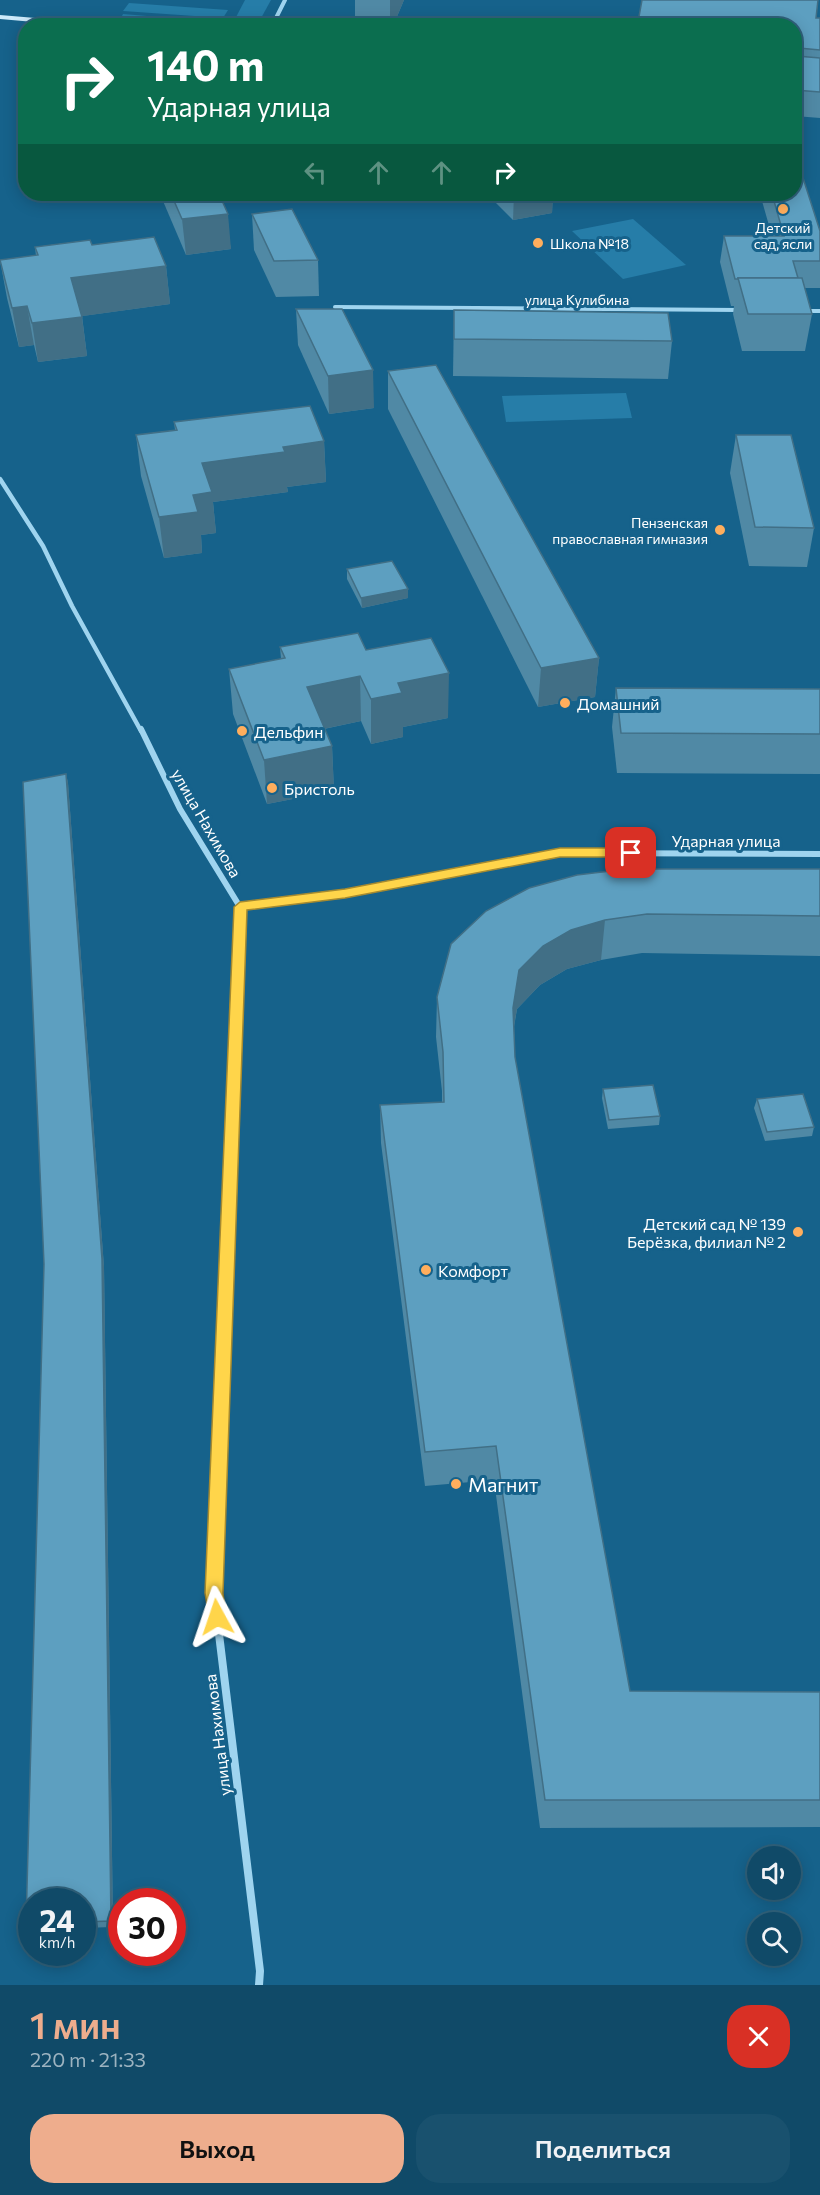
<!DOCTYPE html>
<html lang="ru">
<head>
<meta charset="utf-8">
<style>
  :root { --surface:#104a68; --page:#19516e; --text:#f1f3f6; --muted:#9cb3c0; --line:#30627c; --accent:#eead8d }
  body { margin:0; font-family:Commissioner,sans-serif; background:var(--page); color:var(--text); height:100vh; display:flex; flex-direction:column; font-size:22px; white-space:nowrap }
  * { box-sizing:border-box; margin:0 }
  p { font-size:20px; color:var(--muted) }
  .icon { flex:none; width:33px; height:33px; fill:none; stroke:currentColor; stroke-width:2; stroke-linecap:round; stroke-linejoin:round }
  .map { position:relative; height:1985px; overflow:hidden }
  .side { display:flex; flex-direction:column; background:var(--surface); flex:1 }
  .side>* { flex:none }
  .banner { position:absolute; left:18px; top:18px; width:784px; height:183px; border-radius:24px; box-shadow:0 3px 15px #0003,0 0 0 2px var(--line); background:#0b6e4f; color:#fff; overflow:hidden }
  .controls { position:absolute; left:747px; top:1846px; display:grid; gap:12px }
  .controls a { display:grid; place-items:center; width:54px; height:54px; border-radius:50%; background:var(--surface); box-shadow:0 3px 15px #0003,0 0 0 2px var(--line); font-size:30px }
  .speed { position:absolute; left:18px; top:1888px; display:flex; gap:12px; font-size:30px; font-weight:700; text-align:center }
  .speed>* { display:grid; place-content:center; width:78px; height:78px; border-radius:50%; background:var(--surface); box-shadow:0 3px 15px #0003,0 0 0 2px var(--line); line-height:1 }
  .speed small { font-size:15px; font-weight:400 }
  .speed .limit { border:9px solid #d22; background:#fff; color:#111 }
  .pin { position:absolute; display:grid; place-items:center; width:51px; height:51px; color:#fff; margin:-26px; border-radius:12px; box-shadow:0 3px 9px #0006 }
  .me { position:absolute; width:66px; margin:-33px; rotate:355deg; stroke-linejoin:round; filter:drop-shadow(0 0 4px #0008) }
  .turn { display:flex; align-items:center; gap:21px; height:126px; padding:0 30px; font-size:27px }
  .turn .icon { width:78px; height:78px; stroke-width:2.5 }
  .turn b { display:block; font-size:42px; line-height:51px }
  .lanes { display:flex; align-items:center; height:57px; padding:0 30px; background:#0003; justify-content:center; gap:30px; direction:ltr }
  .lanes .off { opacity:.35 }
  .round { display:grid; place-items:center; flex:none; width:63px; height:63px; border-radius:24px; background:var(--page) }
  .summary { display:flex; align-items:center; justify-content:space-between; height:102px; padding:0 30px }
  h1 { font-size:36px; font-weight:600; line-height:45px; color:var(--accent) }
  .primary-button { display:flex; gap:12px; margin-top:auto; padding:12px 30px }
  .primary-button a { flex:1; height:69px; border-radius:24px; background:var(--accent); color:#111; font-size:24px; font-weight:600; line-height:69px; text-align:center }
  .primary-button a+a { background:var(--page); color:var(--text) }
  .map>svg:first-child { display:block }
  .green { fill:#267da8 }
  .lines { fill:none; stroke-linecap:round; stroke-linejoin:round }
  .street-far3 { stroke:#9fd4ef; stroke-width:4 }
  .street-far2 { stroke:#9fd4ef; stroke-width:4.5 }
  .street-far1 { stroke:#9fd4ef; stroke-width:6 }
  .street { stroke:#9fd4ef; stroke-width:8 }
  .secondary { fill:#cdeafa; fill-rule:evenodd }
  .wall { fill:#5089a5 }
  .shaded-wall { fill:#416f86 }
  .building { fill:#5d9fc0; stroke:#416f86; stroke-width:1.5 }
  .route { fill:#ffd54a; stroke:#a68a30; stroke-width:1.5 }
  .poi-dot { fill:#ffae5d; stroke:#16628b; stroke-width:2 }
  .labels { text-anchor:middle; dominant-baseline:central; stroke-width:6; stroke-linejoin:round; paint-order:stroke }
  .far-poi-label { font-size:14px; fill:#fff; stroke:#16628b }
  .far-street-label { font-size:14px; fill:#fff; stroke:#16628b }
  .poi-label { font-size:16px; fill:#fff; stroke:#16628b; text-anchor:start }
  .street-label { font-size:16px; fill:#fff; stroke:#16628b }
  .near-poi-label { font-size:20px; fill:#fff; stroke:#16628b; text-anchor:start }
</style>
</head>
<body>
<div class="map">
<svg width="820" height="1985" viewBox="0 0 820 1985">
  <rect width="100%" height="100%" fill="#16628b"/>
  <g class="green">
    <polygon points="245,0 271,0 260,20 235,19"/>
    <polygon points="129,3 228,10 223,18 123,11"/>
    <polygon points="123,14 220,22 218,25 121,18"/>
    <polygon points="633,219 686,265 623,279 572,231"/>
    <polygon points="626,393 632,418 506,422 502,396"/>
  </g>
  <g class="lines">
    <g class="street-far3">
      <polyline points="272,26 285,0"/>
      <polyline points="335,307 739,310"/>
      <polyline points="803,311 820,311"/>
    </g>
    <polyline class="street-far2" points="0,479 43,546 72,606 141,731"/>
    <g class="street-far1">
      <polyline points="141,729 180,809 240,907 226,1274"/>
      <polyline points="240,907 345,893 560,853 820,854"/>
    </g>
    <polyline class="street" points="226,1272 214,1593 260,1971 259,1985"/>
    <polygon class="secondary" points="0,15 107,24 110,26 79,26 0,19"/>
  </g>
  <g class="wall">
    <polygon points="355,0 404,0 393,26 355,26"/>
    <polygon points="820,18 820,118 795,116 795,26 637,26 638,22"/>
    <polygon points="160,194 219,194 231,249 186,255"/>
    <polygon points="487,194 553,194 552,213 513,220"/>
    <polygon points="760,194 795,194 820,231 820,288 804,288 812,314 805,351 742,351 733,314 734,306 731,306 720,262 724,236 772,236"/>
    <polygon points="252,214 318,260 319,296 276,297 254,250"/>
    <polygon points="92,245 166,266 170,304 82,316 87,356 38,362 34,345 19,347 7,298 0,260 36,256 35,247"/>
    <polygon points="296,309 374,408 329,414 298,345"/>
    <polygon points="454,310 672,341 668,379 453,376"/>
    <polygon points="388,371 599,658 595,697 538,707 388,409"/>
    <polygon points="174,422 324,441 326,482 287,487 288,492 213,502 216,533 201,535 202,553 164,558 141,476 136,435 175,430"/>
    <polygon points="736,435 814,528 807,567 749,566 730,473"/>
    <polygon points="347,569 408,598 362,608 347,579"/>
    <polygon points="280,647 366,650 448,718 403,727 403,737 371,744 361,721 324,729 332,746 334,791 267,804 233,714 229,669 281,659"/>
    <polygon points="616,688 820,689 820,774 617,773 612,727"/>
    <polygon points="66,774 68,783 104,1267 113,1927 82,1928 82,1902 32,1902 32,1930 29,1930 26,1924"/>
    <polygon points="820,869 820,956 642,953 601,960 567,969 540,985 517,1009 514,1027 515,1057 630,1691 820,1692 820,1827 540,1828 494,1480 425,1486 381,1143 380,1105 442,1102 442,1091 436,1037 437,997 451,944"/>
    <polygon points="603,1089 660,1116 659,1125 608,1129 602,1098"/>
    <polygon points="757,1099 814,1127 812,1136 765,1141 754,1108"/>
  </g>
  <g class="shaded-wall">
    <polygon points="390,0 404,0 393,26 390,26"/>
    <polygon points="514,194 553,194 552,213 513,220"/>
    <polygon points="228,214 231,249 186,255 182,219"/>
    <polygon points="166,266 170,304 76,317 71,278"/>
    <polygon points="27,306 34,345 19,347 12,308"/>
    <polygon points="82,317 87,356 38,362 32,323"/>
    <polygon points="373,370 374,408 329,414 328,376"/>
    <polygon points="324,441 326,482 287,487 288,492 213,502 216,533 201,535 202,553 164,558 159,517 193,495 202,463 283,447"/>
    <polygon points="408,589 408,598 362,608 361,598"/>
    <polygon points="599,658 595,697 538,707 541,668"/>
    <polygon points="449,673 448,718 403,727 403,737 371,744 371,699 398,683"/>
    <polygon points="360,676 361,721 309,732 307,687"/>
    <polygon points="332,746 334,791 267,804 264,760"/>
    <polygon points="66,774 68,783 104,1267 113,1927 111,1921"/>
    <polygon points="605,920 601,960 567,969 540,985 517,1009 510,1047 513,1008 519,970 543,946 571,930"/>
  </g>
  <g class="building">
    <polygon points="642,0 818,0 816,18 820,18 820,50 799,48 796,50 797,56 820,58 820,92 795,90 795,26 699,26 638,22"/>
    <polygon points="795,153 820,231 820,261 793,261 798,278 738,278 738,279 735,279 724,236 784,236 772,194 795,194"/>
    <polygon points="171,194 219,194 228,214 182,219"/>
    <polygon points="292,209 318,260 274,261 252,214"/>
    <polygon points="154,237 166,266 71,278 82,317 32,323 27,306 12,308 0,260 38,255 35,247 90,240 92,245"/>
    <polygon points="738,278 802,278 812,314 748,314"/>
    <polygon points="296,309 342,309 373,370 328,376"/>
    <polygon points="454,310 668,313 672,341 454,339"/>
    <polygon points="436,365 599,658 541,668 388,371"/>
    <polygon points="310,406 324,441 283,447 285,452 202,463 212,492 193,495 198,512 159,517 136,435 177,430 174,422"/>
    <polygon points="736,435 791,435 814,528 755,527"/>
    <polygon points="392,561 408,589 361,598 347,569"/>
    <polygon points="358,633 366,650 431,638 449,673 398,683 402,693 371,699 360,676 307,687 332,746 264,760 229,669 285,658 280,647"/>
    <polygon points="616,688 820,689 820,734 621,733"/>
    <polygon points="66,774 102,1259 111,1921 82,1922 82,1902 32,1902 32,1924 26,1924 44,1264 23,782"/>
    <polygon points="627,869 820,869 820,916 647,914 605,920 571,930 543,946 519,970 513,1008 515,1057 630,1691 820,1692 820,1800 545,1800 496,1446 425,1452 380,1105 444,1102 443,1052 437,997 451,944 486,911 529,888 577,875"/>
    <polygon points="653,1085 660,1116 609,1120 603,1089"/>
    <polygon points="803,1094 814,1127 767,1132 757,1099"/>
  </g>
  <polygon class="route" points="560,848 631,848 637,853 631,857 560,857 345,898 247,910 223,1593 226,1617 223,1623 217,1626 210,1623 205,1593 234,907 240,902 345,889"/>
  <g class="poi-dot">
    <circle cx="783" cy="209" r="6"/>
    <circle cx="538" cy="243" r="6"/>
    <circle cx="720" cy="530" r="6"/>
    <circle cx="565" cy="703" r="6"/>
    <circle cx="242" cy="731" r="6"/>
    <circle cx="272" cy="788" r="6"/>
    <circle cx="798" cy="1232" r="6"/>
    <circle cx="426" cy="1270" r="6"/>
    <circle cx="456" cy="1484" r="6"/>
  </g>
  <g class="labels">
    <g class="far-poi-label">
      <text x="783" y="227">Детский<tspan x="783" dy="16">сад, ясли</tspan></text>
      <text x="550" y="243" text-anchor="start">Школа №18</text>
      <text x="708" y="522" text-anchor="end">Пензенская<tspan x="708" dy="16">православная гимназия</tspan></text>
    </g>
    <g class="far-street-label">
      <text x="577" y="299">улица Кулибина</text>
    </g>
    <g class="poi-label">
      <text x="577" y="703">Домашний</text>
      <text x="254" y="731">Дельфин</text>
      <text x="284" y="788">Бристоль</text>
      <text x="786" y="1223" text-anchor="end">Детский сад № 139<tspan x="786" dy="18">Берёзка, филиал № 2</tspan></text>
      <text x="438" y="1270">Комфорт</text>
    </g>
    <g class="street-label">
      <text transform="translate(207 823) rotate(60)">улица Нахимова</text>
      <text x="726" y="840">Ударная улица</text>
      <text transform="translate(217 1735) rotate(-97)">улица Нахимова</text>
    </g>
    <g class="near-poi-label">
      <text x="468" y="1484">Магнит</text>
    </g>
  </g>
</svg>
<div class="controls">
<a><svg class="icon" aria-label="sound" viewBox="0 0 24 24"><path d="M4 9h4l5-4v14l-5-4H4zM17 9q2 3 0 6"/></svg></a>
<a><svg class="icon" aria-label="search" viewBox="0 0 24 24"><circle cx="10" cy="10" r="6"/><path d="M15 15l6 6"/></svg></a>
</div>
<div class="speed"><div>24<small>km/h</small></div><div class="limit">30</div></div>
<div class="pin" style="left:631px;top:853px;background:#d93025"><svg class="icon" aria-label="arrive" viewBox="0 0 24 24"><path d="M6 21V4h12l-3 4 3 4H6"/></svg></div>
<svg class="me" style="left:217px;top:1617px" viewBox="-20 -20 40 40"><path d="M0-17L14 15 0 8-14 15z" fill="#ffd54a" stroke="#fff" stroke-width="4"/></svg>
<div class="banner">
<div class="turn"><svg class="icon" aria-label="right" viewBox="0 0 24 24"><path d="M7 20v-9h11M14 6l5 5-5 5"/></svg><div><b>140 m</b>Ударная улица</div></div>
<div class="lanes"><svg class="icon off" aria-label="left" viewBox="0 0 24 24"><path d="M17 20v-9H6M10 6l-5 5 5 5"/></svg><svg class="icon off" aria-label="ahead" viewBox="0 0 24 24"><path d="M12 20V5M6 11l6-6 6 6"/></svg><svg class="icon off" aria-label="ahead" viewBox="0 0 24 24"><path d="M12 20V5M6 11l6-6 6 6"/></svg><svg class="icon" aria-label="right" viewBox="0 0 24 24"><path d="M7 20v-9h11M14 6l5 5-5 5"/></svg></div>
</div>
</div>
<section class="side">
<div class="summary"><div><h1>1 мин</h1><p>220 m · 21:33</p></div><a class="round" style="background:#d93025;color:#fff"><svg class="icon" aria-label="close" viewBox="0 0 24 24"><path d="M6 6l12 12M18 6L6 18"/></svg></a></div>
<div class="primary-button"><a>Выход</a><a>Поделиться</a></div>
</section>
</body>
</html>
